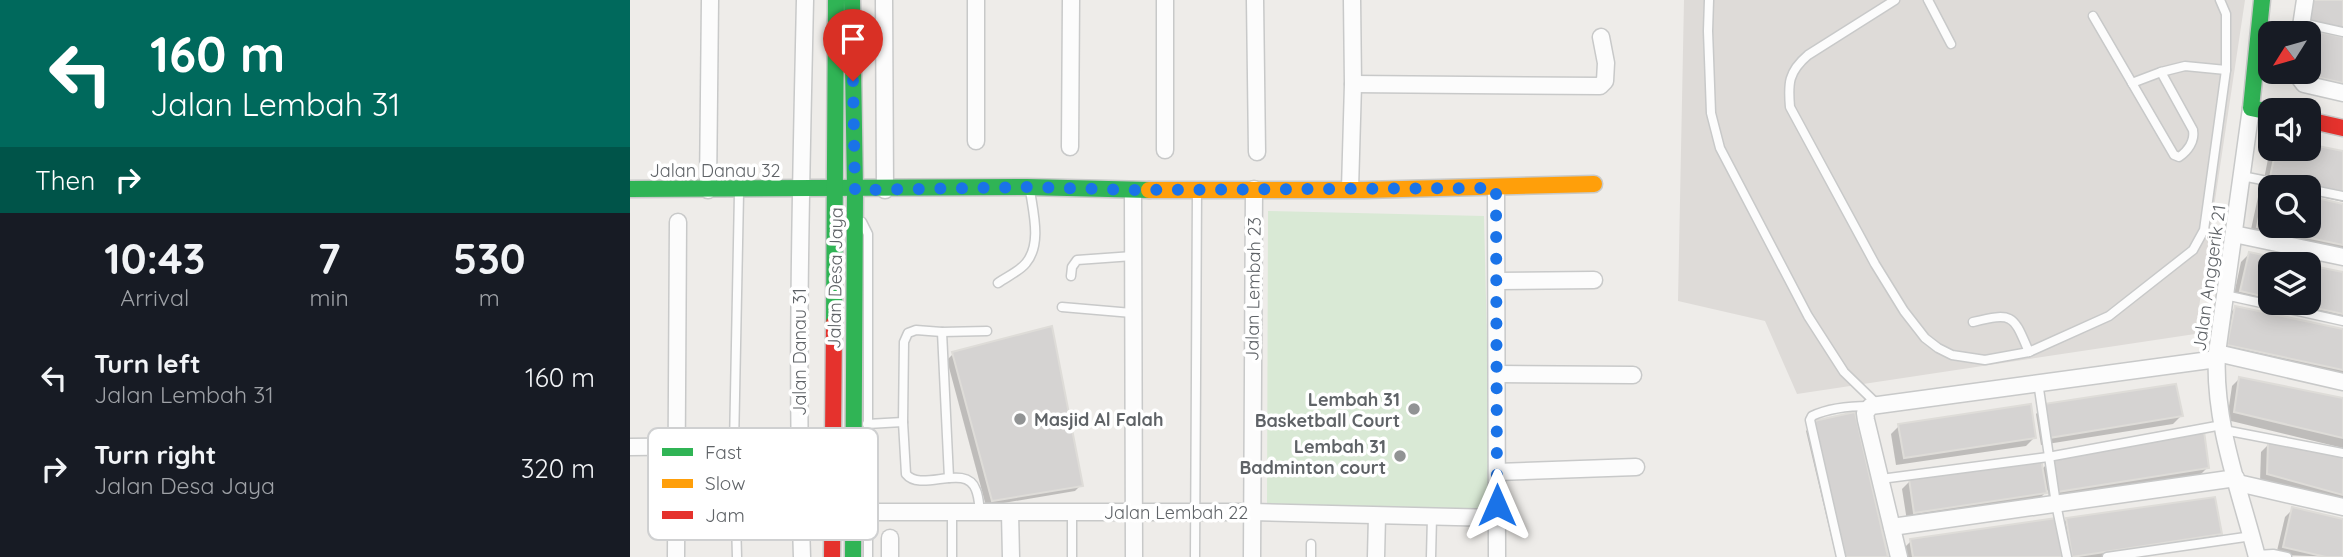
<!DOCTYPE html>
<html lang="en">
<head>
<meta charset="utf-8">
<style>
  :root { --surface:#171b24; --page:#20242c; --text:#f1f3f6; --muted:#9ea1a6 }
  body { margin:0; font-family:Quicksand,sans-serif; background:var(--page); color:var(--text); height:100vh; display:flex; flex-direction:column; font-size:26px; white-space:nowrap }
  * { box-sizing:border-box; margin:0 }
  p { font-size:23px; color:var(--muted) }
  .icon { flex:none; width:38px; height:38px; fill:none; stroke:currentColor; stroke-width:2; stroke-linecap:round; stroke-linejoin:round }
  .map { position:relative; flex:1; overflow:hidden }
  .drawer { display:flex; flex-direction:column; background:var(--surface); width:630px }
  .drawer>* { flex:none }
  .banner { background:#00695c; color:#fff; overflow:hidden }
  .needle { width:46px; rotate:233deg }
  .tools { position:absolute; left:1628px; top:21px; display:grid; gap:14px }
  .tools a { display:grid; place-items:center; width:63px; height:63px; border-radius:14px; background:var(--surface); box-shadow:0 4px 18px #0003; font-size:35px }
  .pin { position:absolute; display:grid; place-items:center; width:60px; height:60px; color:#fff; margin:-72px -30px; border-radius:50% 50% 50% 0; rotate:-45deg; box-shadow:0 0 7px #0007 }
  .pin .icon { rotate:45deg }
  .me { position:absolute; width:77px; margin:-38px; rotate:0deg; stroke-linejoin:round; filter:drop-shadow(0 0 5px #0008) }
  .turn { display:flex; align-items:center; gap:24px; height:147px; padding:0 35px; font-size:32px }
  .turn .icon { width:91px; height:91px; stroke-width:2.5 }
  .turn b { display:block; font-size:49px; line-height:60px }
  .then { display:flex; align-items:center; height:66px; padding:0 35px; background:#0003; gap:14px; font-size:26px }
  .eta { display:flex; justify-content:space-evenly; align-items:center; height:119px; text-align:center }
  .eta b { font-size:42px; font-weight:700; line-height:49px }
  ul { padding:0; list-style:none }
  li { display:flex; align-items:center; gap:21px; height:91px; padding:0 35px }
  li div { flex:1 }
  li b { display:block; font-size:26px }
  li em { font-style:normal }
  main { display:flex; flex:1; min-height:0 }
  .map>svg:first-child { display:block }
  .education { fill:#dedbd8 }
  .green { fill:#d9e9d5 }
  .shadow { fill:#0003 }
  .building { fill:#d5d3d2; stroke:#dedcd8; stroke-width:2 }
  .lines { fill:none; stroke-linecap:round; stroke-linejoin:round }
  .lane-casing { stroke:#c8c9c9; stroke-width:11 }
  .street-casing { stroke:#c8c9c9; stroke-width:19 }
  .fast-casing { stroke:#c8c9c8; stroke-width:19 }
  .slow-casing { stroke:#c8c9c8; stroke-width:19 }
  .jam-casing { stroke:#c8c9c8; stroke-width:19 }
  .lane { stroke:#fcfcfc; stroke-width:8 }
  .street { stroke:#fcfcfc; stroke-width:16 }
  .fast { stroke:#30b455; stroke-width:16 }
  .slow { stroke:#ff9f0a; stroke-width:16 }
  .jam { stroke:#e5322d; stroke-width:16 }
  .route { stroke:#1a73e8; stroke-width:12; stroke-dasharray:0 21.6 }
  .poi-dot { fill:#919394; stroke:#fff; stroke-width:2.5 }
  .labels { text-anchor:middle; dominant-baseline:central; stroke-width:7; stroke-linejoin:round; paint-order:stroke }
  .street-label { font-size:18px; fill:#5f6367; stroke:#fff }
  .poi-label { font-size:18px; font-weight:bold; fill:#5f6367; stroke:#fff; text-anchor:end }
  .key { fill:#fff; stroke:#cfd0d1; stroke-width:2 }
  .key-label { font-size:19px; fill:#5f6367 }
</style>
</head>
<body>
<main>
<section class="drawer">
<div class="banner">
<div class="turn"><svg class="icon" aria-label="left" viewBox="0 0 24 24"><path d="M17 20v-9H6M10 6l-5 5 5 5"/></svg><div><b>160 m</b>Jalan Lembah 31</div></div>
<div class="then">Then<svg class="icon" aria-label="right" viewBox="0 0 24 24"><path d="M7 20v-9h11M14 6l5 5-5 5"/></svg></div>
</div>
<div class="eta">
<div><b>10:43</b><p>Arrival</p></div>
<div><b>7</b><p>min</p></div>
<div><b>530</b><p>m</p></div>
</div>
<ul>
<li><svg class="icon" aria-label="left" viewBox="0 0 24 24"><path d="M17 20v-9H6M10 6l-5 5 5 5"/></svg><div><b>Turn left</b><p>Jalan Lembah 31</p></div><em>160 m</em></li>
<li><svg class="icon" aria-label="right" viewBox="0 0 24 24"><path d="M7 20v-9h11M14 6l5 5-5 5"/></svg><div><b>Turn right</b><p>Jalan Desa Jaya</p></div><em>320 m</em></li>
</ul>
</section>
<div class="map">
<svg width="1713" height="557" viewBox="0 0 1713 557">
  <rect width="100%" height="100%" fill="#eeece9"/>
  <polygon class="education" points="1054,0 1615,0 1565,334 1167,394 1135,321 1048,301"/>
  <polygon class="green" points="638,211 854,216 861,512 637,506"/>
  <g class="shadow">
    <polygon points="1676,31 1713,39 1713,90 1672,80 1666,72 1678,72 1678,33 1674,33"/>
    <polygon points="1640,149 1678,149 1713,153 1713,202 1678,194 1678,187 1647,187 1633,184"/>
    <polygon points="1636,189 1640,226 1678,226 1713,206 1713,254 1620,234 1628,197"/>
    <polygon points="1619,254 1667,264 1640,264 1640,303 1678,303 1713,274 1713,323 1603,299 1611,262"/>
    <polygon points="1606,307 1713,331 1713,379 1590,353 1598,315"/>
    <polygon points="323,354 451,485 445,491 356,506 317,360"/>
    <polygon points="1610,378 1713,399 1713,448 1597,420 1602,386"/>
    <polygon points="1414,406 1551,416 1543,424 1411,445 1406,414"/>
    <polygon points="1184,423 1257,557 1206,557 1176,431"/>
    <polygon points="1269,426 1404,438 1396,446 1266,465 1261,434"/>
    <polygon points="1639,444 1713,457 1713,505 1630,482 1631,452"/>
    <polygon points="1422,459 1577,468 1569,476 1419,499 1418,490 1407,501 1277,521 1272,489 1280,481 1411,470"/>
    <polygon points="1663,509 1713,520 1713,557 1646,555 1655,517"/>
    <polygon points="1436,520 1590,534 1582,542 1482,557 1274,557 1273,549 1281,541 1427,530"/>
  </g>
  <g class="building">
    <polygon points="1679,0 1713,0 1713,28 1675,20"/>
    <polygon points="1676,29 1713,37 1713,83 1678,75 1676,72 1678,72 1678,33 1675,33"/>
    <polygon points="1678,144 1713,151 1713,192 1640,177 1646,149 1678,149"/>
    <polygon points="1635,187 1640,188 1640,226 1678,226 1678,196 1713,204 1713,245 1627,227"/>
    <polygon points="1619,252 1675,264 1640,264 1640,298 1610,291"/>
    <polygon points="1678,265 1713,272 1713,314 1663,303 1678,303"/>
    <polygon points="1605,306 1713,329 1713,370 1597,345"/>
    <polygon points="422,326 453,486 362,501 322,352"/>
    <polygon points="1609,377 1713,398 1713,438 1604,412"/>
    <polygon points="1546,384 1553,416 1419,438 1414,404"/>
    <polygon points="1401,404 1406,438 1274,458 1268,424"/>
    <polygon points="1225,412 1258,557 1215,557 1184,421"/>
    <polygon points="1574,431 1579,468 1427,492 1421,457"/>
    <polygon points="1638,442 1713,455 1713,495 1637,474"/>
    <polygon points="1411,459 1417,493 1284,513 1279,479"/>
    <polygon points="1585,497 1592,534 1442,557 1436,518"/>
    <polygon points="1662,507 1713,519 1713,557 1696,557 1653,547"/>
    <polygon points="1427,518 1432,557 1283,557 1280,539"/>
  </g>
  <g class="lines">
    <g class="lane-casing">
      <g id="lane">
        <polyline points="1079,0 1078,31 1081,113 1090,148 1178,316 1214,372 1246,403"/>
        <path d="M1265 0 1178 55C1158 72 1158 84 1160 107L1245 264 1274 311 1295 338 1308 348 1322 355 1355 360 1399 352 1479 316 1563 250 1574 230 1596 70"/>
        <polyline points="1298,0 1321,44"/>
        <path d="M1463 16 1544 155 1549 157C1558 151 1565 141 1563 130L1531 72"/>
        <polyline points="1672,23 1713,32"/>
        <polyline points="1502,83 1531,72 1555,66 1596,70 1596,14 1590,0"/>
        <polyline points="1612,176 1667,187"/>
        <polyline points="1678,189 1713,196"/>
        <polyline points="232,222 238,234 238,557"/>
        <polyline points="441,276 442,267 447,260 503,256"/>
        <path d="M368 283C376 277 390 271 396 263 412 244 403 212 400 190"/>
        <polyline points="1595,295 1713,321"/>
        <polyline points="432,307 502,313"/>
        <path d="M1343 322C1384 312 1383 315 1399 352"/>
        <polyline points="312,332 319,478"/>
        <polyline points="1408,382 1426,504 1437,557"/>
        <polyline points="237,424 273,422"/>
        <polyline points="1594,430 1713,453"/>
        <polyline points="1251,479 1418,457 1592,425"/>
        <path d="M350 512C349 505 349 497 346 490 336 462 291 493 276 474L273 422 274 342 278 333 286 330 312 332 357 331"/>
        <polyline points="681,544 681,557"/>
        <polyline points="1627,555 1643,554 1657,557"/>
        <polyline points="107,557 104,446 109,193"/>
        <polyline points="322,557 322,512"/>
        <polyline points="442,557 442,513"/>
        <polyline points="565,557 567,192"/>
        <polyline points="801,557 802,517"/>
        <path d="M1211 557 1180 420 1182 416C1199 408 1220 406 1239 406"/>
        <polyline points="1477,557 1622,536"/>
      </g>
    </g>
    <g class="street-casing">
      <g id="street">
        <polyline points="254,0 255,190"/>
        <polyline points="346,0 346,141"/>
        <polyline points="625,0 627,152"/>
        <polyline points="1670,33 1675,0"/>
        <polyline points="1665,72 1674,84 1713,93"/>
        <polyline points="723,84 970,86 975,81 976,63 971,37"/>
        <path d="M1621 108 1587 353C1583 422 1610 491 1627 557"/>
        <polyline points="440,147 441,0"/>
        <polyline points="535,150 535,0"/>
        <polyline points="866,188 867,557"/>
        <polyline points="720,189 723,84 722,0"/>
        <polyline points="78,190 80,0"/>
        <polyline points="503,190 504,557"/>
        <polyline points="1604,234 1713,257"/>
        <polyline points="867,281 964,280"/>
        <polyline points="1587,353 1713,382"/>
        <polyline points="867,374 1003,375"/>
        <polyline points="0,447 168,445"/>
        <polyline points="867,472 1006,467"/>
        <polyline points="1608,483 1713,507"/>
        <polyline points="224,512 622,512 867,518"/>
        <polyline points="380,513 381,557"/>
        <polyline points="1262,527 1606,478"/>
        <polyline points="46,557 48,222"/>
        <path d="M172 557C166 371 171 186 175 0"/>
        <polyline points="260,557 260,538"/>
        <polyline points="622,557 624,189"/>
        <polyline points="746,557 747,516"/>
        <polyline points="1269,557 1236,420 1235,413 1241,406 1587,359"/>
      </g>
    </g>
    <g class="fast-casing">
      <g id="fast">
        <polyline points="222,0 225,190 223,557"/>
        <polyline points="1632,0 1621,108 1640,112"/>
        <polyline points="0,189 397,187 519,190"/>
        <polyline points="204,323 206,0"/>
      </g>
    </g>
    <g class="slow-casing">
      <polyline id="slow" points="519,190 734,190 964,184"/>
    </g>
    <g class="jam-casing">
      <g id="jam">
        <polyline points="1678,120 1713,128"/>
        <polyline points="202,557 204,323"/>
      </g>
    </g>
    <use href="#lane" class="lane"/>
    <use href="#street" class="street"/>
    <use href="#fast" class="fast"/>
    <use href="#slow" class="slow"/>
    <use href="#jam" class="jam"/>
  </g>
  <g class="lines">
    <polyline class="route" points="223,81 225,190 400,187 503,190 866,188 867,505"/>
  </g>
  <g class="poi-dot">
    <circle cx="784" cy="409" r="7"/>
    <circle cx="390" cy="419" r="7"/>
    <circle cx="770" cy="456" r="7"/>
  </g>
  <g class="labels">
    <g class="street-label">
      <text x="85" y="170">Jalan Danau 32</text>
      <text transform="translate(205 278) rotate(-89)">Jalan Desa Jaya</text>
      <text transform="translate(1579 278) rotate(-82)">Jalan Anggerik 21</text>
      <text transform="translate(623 289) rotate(-89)">Jalan Lembah 23</text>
      <text transform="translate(169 352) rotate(-90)">Jalan Danau 31</text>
      <text x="546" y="512">Jalan Lembah 22</text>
    </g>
    <g class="poi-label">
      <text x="770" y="399">Lembah 31<tspan x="770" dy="21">Basketball Court</tspan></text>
      <text x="404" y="419" text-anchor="start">Masjid Al Falah</text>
      <text x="756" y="446">Lembah 31<tspan x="756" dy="21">Badminton court</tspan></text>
    </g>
  </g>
  <rect x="18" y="428" width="230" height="112" rx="10" class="key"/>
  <rect x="32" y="448" width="31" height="8" fill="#30b455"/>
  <rect x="32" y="479" width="31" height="9" fill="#ff9f0a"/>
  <rect x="32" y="511" width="31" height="8" fill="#e5322d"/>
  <g class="key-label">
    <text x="75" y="459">Fast</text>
    <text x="75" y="490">Slow</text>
    <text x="75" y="522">Jam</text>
  </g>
</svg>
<div class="tools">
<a><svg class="needle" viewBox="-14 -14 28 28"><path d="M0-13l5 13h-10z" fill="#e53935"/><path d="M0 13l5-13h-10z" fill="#9ea1a6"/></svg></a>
<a><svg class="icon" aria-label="sound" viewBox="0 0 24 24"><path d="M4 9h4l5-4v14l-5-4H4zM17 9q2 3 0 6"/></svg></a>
<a><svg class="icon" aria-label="search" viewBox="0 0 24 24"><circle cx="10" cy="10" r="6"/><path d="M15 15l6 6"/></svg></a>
<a><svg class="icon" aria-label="layers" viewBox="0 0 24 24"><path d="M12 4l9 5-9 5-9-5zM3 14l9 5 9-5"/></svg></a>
</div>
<div class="pin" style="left:223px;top:81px;background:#d93025"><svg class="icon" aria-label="arrive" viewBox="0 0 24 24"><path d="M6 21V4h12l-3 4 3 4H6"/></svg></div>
<svg class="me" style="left:867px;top:505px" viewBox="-20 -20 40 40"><path d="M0-17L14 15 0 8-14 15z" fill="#1a73e8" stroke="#fff" stroke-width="4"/></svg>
</div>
</main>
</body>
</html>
